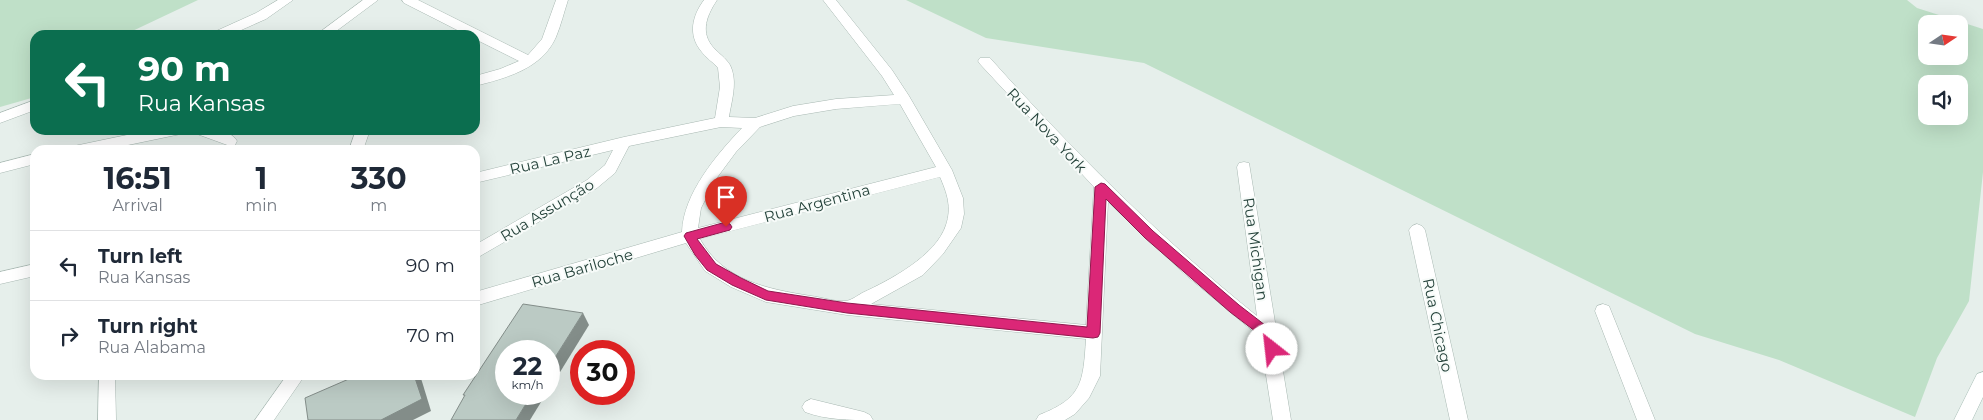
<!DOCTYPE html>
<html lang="en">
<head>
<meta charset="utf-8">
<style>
  :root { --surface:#fff; --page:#f2f2f3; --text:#1f2937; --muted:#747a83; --line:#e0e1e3 }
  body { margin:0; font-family:Montserrat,sans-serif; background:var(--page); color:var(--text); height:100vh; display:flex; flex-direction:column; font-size:19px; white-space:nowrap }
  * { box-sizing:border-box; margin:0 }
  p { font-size:16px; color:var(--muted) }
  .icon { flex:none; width:28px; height:28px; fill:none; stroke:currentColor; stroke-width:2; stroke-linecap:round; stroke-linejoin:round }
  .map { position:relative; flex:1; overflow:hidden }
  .drawer { position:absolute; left:30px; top:145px; width:450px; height:235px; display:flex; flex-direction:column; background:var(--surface); border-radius:15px; box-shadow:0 5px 20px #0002 }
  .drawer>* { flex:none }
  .guide { position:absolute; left:30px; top:30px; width:450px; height:105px; border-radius:15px; box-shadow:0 5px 20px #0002; background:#0b6e4f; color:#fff; overflow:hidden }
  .needle { width:32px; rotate:77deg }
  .controls { position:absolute; left:1918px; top:15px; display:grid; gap:10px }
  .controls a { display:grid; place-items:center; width:50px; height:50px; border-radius:10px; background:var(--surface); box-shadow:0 5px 20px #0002; font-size:25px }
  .speed { position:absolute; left:495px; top:340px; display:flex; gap:10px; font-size:25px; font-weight:700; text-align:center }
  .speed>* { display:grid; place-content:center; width:65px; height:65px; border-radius:50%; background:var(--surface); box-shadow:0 5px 20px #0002; line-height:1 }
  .speed small { font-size:12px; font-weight:400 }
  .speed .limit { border:8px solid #d22; background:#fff; color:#111 }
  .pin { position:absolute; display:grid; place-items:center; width:42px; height:42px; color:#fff; margin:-51px -21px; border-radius:50% 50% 50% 0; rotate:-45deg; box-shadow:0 0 5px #0007 }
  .pin .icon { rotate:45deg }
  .me { position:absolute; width:55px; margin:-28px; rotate:331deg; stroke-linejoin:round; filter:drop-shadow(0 0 4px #0008) }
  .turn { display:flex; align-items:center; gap:18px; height:105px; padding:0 25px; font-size:22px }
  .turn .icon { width:65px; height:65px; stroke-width:2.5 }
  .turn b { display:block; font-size:35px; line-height:42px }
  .eta { display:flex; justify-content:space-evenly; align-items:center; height:85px; text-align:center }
  .eta b { font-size:30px; font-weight:700; line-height:35px }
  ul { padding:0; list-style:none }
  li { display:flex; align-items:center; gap:15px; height:70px; padding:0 25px; border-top:1px solid var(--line) }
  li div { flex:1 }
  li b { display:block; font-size:19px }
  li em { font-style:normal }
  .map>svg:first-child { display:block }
  .green { fill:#bfe0c8; fill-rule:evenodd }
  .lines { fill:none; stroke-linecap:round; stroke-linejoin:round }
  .street-casing { stroke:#a8b8b2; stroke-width:1 }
  .secondary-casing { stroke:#a4bbb3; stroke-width:1 }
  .street { fill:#fff; fill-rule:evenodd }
  .secondary { fill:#fff; fill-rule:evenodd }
  .shaded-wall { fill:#838d89 }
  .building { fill:#bbcac4; stroke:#838d89 }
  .route { fill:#db2777; stroke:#8e194d }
  .labels { text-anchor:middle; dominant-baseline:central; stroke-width:4; stroke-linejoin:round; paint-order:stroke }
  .street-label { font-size:15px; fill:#24423a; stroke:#f7fbf9 }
</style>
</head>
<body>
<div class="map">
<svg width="1983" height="420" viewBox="0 0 1983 420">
  <rect width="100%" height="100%" fill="#e6efeb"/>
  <g class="green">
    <polygon points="0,0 198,0 124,35 35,35 35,97 0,107"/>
    <path d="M906 0H1907L1917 8 1983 29V172L1969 301 1937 358 1915 417 1779 360 1695 334 1144 63 986 38ZM1926 24H1959V56H1926ZM1926 84H1959V116H1926Z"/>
  </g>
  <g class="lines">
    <g class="street-casing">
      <g id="street">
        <polygon points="278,0 293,0 266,19 230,35 213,35 214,32 256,13"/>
        <polygon points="363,0 378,0 331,35 316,35"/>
        <path d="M402 0H418L528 55 542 39 556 0H568C564 12 561 25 556 37 542 69 506 78 475 86V76L500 69 519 61 475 39V35H467L404 3Z"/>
        <path d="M704 0H717C705 18 699 36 718 52 723 57 730 62 732 70 737 85 731 103 729 117L755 118 793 106 836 99 894 95 882 76 823 0H836L892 70 909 96 952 170 963 198 964 214 961 228 943 254 923 275 871 304 1086 325 1094 187 980 64 978 61 980 58H990C1072 150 1160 238 1257 316L1237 167 1239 163 1244 162 1249 163 1291 420H1273L1260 337 1187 276 1108 202 1100 376 1089 398 1075 414 1065 420H1036L1039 415C1083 398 1083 382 1086 339L847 315 766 302 731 287 705 271 686 243 475 306V292L682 232C683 194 717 154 742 128L721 127 629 146 615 173 597 188 475 259V245L587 180 605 165 613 150 475 183V173L624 137 715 118 720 87 718 68C713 62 706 58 701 51 688 35 692 16 704 0ZM900 104 936 167 698 228 701 208 716 179 736 152 760 127 794 116 836 109ZM940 177C947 193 952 207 946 225 936 256 890 280 862 293 857 296 850 301 845 301 835 302 821 297 811 296 768 289 723 281 700 239Z"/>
        <polygon points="35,100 35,110 0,123 0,113"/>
        <polygon points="151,130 183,130 181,134 176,135 104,150 72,150 74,146 79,145"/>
        <path d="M195 130C207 130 230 128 237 141L235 145 230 146 197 134Z"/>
        <polygon points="356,130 370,130 363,150 349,150"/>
        <polygon points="35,154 35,164 0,173 0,163"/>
        <polygon points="1417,224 1422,226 1425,230 1468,420 1450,420 1409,230 1412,226"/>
        <polygon points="35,264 35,276 0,284 0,272"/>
        <polygon points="1603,304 1609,306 1611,311 1655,420 1637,420 1595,311 1597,306"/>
        <polygon points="99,375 115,375 116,420 98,420"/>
        <polygon points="287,375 305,375 274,420 255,420"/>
        <path d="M811 399 864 412 870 415 873 420C849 420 827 420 805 412L802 407 805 402Z"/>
      </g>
    </g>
    <g class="secondary-casing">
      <polygon id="secondary" points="1983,372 1983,397 1972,420 1954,420 1977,374"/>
    </g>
    <use href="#street" class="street"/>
    <use href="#secondary" class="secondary"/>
  </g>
  <g class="shaded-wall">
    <polygon points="583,313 589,325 549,390 549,367"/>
    <polygon points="414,375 420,375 431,411 413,420 381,420"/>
    <polygon points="532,394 546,394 530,420 516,420"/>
  </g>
  <g class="building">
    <polygon points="523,304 583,313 549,367 549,351 506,351 506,394 532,394 516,420 451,420 465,395 463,395"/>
    <polygon points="358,375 414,375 422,399 381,420 308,420 305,398"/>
  </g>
  <polygon class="route" points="1101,183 1105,184 1153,231 1239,305 1274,332 1278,349 1276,352 1272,354 1267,352 1264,338 1230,312 1145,238 1106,199 1100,333 1098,337 1093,338 847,313 766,300 732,285 707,270 695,255 684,236 686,233 726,222 730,224 732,227 730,230 697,239 716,264 741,278 768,291 847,303 1087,327 1095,187"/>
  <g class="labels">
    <g class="street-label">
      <text transform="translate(1047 130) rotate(47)">Rua Nova York</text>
      <text transform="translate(550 160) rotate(-13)">Rua La Paz</text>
      <text transform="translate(817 203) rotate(-15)">Rua Argentina</text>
      <text transform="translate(547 210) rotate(-31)">Rua Assunção</text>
      <text transform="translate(1256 249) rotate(82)">Rua Michigan</text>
      <text transform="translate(582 268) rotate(-16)">Rua Bariloche</text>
      <text transform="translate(1438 325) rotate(78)">Rua Chicago</text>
    </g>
  </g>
</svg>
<div class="controls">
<a><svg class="needle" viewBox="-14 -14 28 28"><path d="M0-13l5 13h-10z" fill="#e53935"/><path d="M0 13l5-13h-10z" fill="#747a83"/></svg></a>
<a><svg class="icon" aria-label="sound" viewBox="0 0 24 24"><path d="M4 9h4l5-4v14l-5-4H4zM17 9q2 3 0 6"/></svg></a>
</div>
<div class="speed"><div>22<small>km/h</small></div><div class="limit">30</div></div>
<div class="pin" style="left:726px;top:227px;background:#d93025"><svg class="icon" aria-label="arrive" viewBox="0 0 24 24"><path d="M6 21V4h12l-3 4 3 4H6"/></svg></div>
<svg class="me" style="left:1272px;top:349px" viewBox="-20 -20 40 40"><circle r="19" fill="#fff"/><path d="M0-13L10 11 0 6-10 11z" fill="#db2777"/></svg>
<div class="guide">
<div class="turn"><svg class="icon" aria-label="left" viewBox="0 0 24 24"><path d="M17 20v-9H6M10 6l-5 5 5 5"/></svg><div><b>90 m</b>Rua Kansas</div></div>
</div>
<section class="drawer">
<div class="eta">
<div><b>16:51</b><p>Arrival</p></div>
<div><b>1</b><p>min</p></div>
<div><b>330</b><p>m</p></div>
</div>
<ul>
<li><svg class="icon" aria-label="left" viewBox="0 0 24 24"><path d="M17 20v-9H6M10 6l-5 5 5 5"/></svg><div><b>Turn left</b><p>Rua Kansas</p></div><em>90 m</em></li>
<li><svg class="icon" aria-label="right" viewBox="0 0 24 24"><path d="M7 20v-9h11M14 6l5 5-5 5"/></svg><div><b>Turn right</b><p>Rua Alabama</p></div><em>70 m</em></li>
</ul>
</section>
</div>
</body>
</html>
